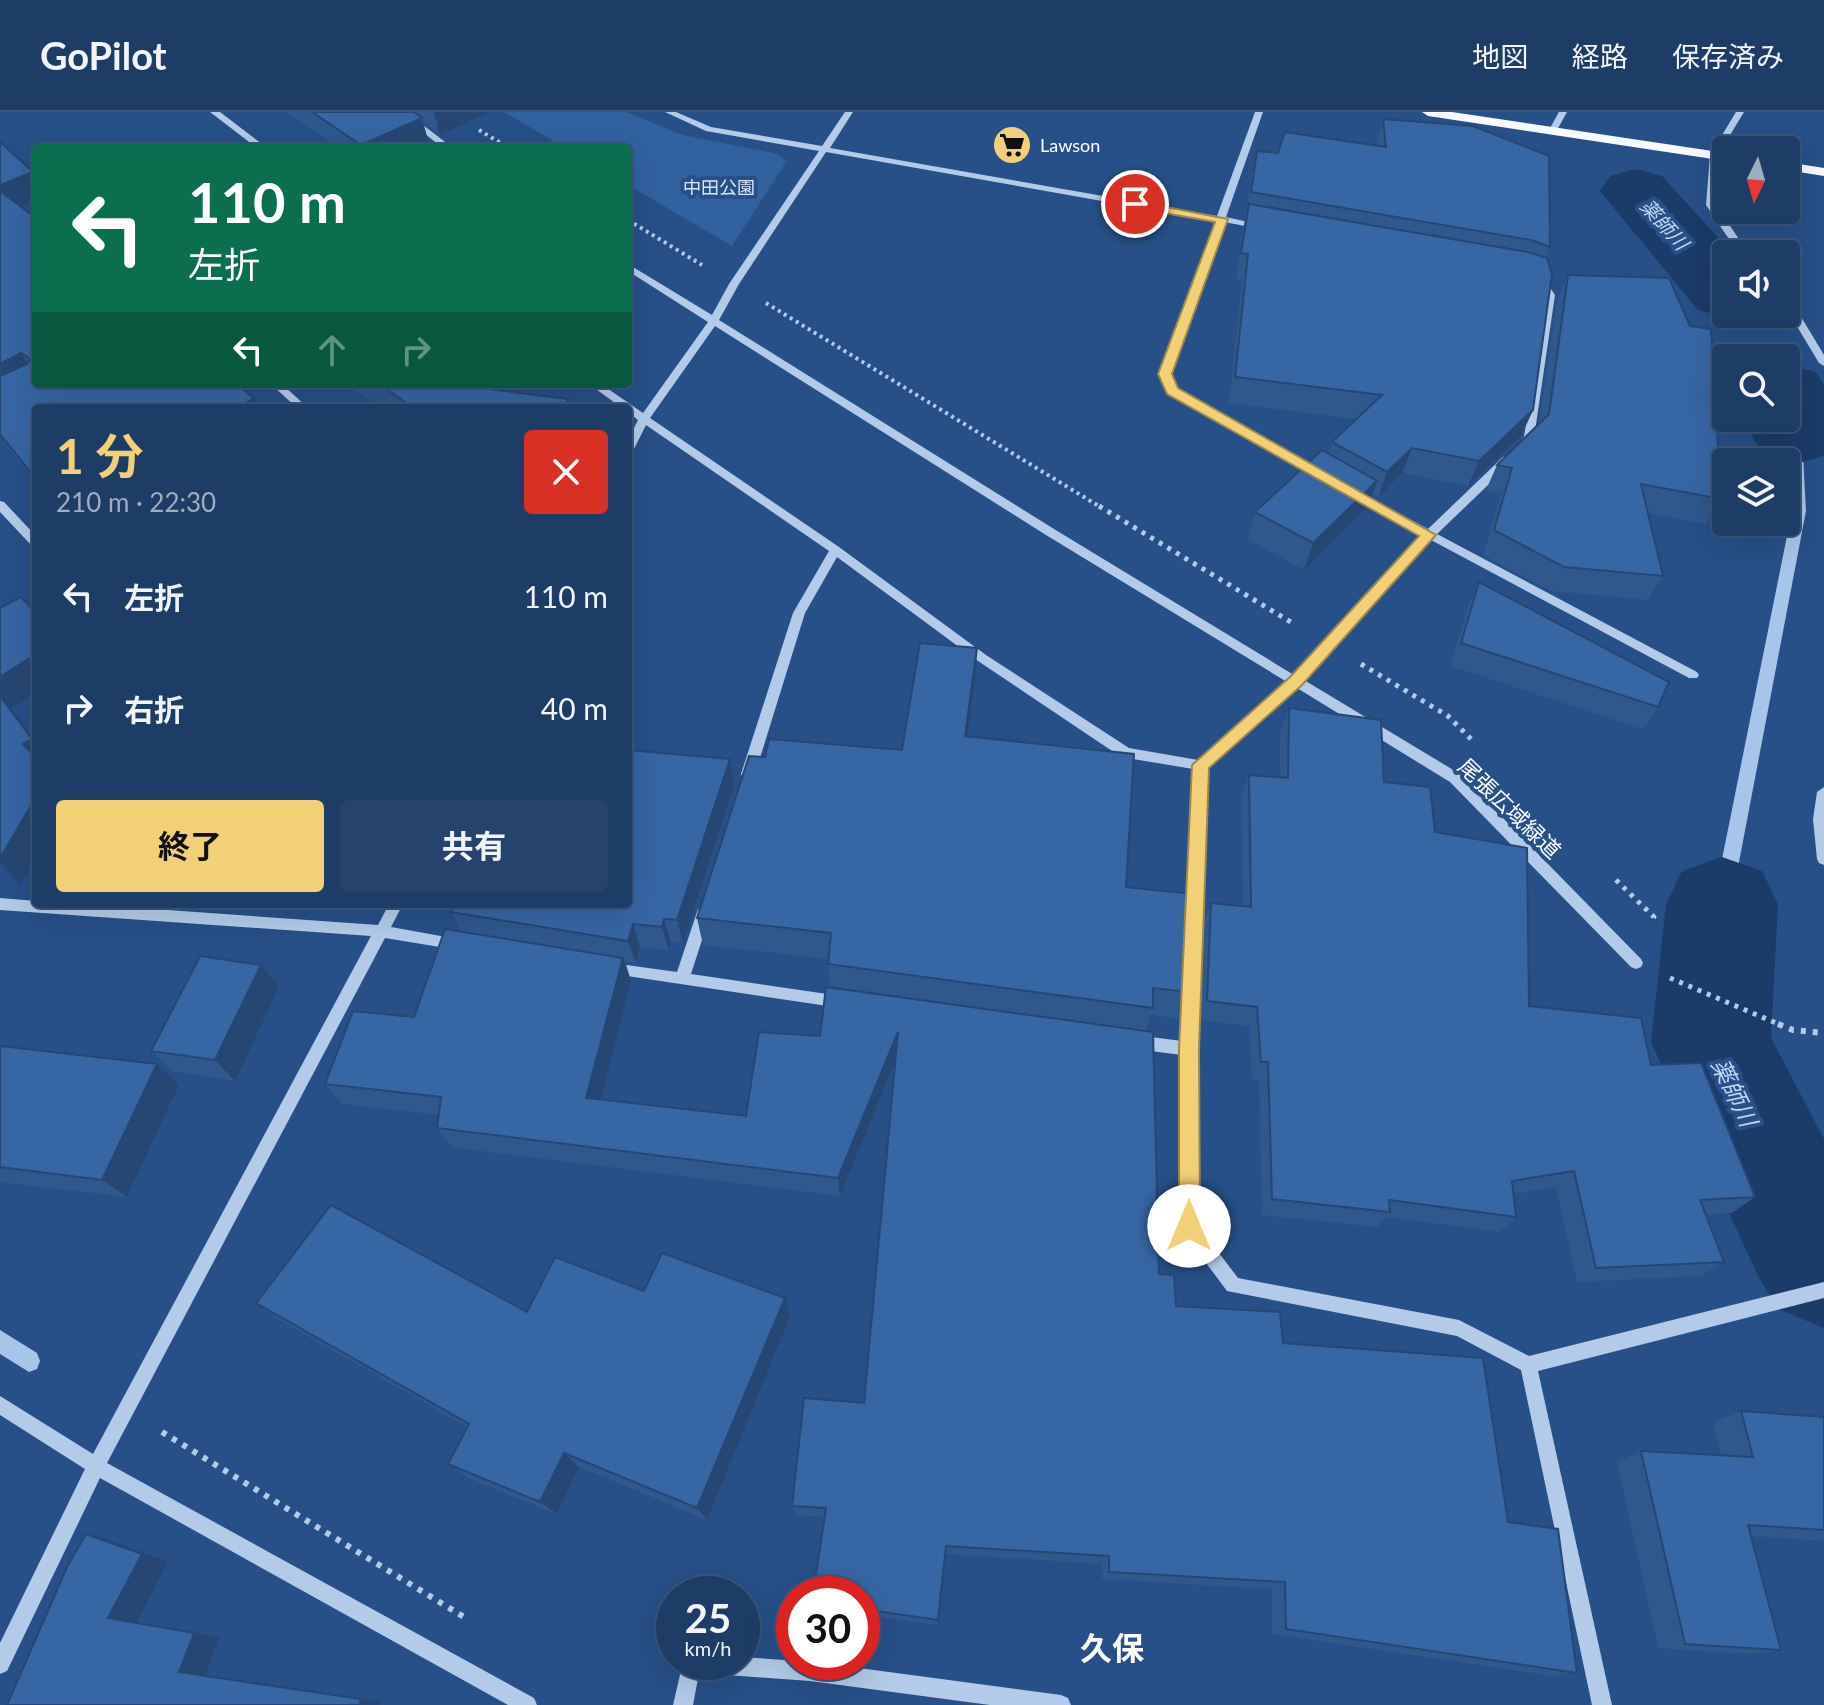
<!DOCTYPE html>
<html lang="ja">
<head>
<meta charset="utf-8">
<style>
  :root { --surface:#1d3c66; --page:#25436c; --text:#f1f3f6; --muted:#a0adbf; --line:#3b567a; --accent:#f1d078 }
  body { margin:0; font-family:Lato,"Noto Sans JP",sans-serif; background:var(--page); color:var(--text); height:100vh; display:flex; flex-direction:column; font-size:30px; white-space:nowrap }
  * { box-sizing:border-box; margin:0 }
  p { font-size:26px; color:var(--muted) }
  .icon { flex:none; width:44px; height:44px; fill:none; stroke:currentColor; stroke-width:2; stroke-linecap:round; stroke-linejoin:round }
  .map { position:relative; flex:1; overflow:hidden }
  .sheet { position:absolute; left:32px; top:292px; width:600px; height:504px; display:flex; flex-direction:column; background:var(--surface); border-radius:8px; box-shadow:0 8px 32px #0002,0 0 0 2px var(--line) }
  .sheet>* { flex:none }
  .guide { position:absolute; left:32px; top:32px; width:600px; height:244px; border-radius:8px; box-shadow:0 8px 32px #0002,0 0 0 2px var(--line); background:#0b6e4f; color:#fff; overflow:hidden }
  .needle { width:52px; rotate:185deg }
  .controls { position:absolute; left:1712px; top:24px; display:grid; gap:16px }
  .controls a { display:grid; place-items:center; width:88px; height:88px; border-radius:8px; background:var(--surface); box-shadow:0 8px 32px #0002,0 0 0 2px var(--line); font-size:40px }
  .speed { position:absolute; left:656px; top:1464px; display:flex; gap:16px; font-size:40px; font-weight:700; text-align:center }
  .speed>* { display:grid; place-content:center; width:104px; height:104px; border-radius:50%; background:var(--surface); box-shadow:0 8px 32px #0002,0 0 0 2px var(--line); line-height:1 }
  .speed small { font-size:20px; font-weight:400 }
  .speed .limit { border:12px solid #d22; background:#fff; color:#111 }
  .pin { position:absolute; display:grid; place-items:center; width:68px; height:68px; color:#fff; margin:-34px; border:4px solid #fff; border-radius:50%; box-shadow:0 2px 8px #0007 }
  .me { position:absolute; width:88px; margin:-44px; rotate:0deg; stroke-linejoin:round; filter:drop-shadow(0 0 6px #0008) }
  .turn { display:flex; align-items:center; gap:28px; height:168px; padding:0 24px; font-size:36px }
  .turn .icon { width:104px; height:104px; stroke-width:2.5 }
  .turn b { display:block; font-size:56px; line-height:68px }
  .lanes { display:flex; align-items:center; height:76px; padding:0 24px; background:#0003; justify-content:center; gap:40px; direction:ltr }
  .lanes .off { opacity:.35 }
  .round { display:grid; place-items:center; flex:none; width:84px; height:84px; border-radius:8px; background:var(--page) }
  .overview { display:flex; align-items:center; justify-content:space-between; height:136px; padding:0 24px }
  h1 { font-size:48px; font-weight:700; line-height:60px; color:var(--accent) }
  .action { display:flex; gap:16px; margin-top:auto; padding:16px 24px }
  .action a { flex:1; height:92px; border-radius:8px; background:var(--accent); color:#111; font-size:32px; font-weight:700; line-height:92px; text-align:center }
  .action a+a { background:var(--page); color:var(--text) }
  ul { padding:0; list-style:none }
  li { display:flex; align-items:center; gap:24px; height:112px; padding:0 24px }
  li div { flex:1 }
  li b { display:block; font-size:30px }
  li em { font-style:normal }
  header { display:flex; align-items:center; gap:48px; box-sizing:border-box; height:112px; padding:0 40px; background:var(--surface); border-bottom:2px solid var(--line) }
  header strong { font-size:38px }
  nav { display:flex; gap:44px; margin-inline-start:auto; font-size:28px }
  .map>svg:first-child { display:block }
  .green { fill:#31619f }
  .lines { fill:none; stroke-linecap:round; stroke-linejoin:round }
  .stream { fill:#a7c5e9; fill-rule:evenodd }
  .river { fill:#1b3b68; fill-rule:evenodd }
  .path-far2 { stroke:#b3cbe9; stroke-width:4; stroke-dasharray:3 4; stroke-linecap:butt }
  .path-far1 { stroke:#b3cbe9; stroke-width:5; stroke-dasharray:4 6; stroke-linecap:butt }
  .path { stroke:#b3cbe9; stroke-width:6; stroke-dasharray:5 7; stroke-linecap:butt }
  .minor { fill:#b3cbe9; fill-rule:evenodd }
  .major { fill:#f6f9fe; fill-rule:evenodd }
  .wall { fill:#2f588d }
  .shaded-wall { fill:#264773 }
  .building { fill:#3766a4; stroke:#264773; stroke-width:2 }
  .route { fill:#f1d078; stroke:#9d874e; stroke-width:2 }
  .labels { text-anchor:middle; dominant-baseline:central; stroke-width:8; stroke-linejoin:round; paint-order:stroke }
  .far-poi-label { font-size:18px; fill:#fff; stroke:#275088; text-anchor:start }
  .far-park-label { font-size:18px; fill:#d7e5f7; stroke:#275088 }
  .far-water-label { font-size:20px; font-style:italic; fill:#bfd5f0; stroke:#275088 }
  .street-label { font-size:22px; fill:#fff; stroke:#275088 }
  .water-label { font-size:24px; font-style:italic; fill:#bfd5f0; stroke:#275088 }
  .near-quarter-label { font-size:32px; font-weight:bold; fill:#fff; stroke:#275088 }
</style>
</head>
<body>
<header>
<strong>GoPilot</strong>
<nav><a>地図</a><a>経路</a><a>保存済み</a></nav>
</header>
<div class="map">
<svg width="1824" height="1593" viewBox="0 0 1824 1593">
  <rect width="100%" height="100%" fill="#275088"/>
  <polygon class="green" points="504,0 626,0 682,23 778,42 786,50 732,134 628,73 628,36 565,36"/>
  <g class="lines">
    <g class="stream">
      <polygon points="1795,320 1802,324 1806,399 1731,792 1728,797 1716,797 1713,792 1792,399 1788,324"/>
      <polygon points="0,1218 37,1241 40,1249 37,1257 29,1260 0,1242"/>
    </g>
    <g class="river">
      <polygon points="1636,57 1662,64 1733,142 1726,142 1726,202 1736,202 1726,205 1698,198 1600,79 1610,64"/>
      <polygon points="1786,253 1816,260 1824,273 1824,344 1795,352 1764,344 1752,324 1749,306 1786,306"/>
      <polygon points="1722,745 1762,759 1778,792 1771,926 1824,1027 1824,1216 1778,1197 1758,1164 1651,930 1666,792 1682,759"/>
    </g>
    <g class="path-far2">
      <polyline points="479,18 509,36"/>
      <polyline points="628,108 702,153"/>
      <polyline points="766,191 1102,396"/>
    </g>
    <g class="path-far1">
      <polyline points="1099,394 1294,512"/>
      <polyline points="1361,552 1448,604 1471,627"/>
      <polyline points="1616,768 1654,805 1652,809"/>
      <polyline points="1670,866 1783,914"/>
    </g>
    <g class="path">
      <polyline points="1778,912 1793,918 1824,921"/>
      <polyline points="162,1320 464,1505"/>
    </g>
    <g class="minor">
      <polygon points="210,0 220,0 267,36 257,36"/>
      <polygon points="397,0 406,0 453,36 443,36"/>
      <path d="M665 0H676L711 15 822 34 845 0H853L830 36 1217 104 1255 0H1263L1226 105 1266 114 1261 117 1224 110 1170 262 1177 277 1184 283 1323 359V365H1315L1176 287 1167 279 1160 262 1215 109 826 40 739 172 719 208 1054 417 1294 563 1422 423 1350 385V379H1358L1428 417 1503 345 1507 344 1512 348 1511 351 1437 422 1697 560 1699 563 1697 566H1689L1431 428 1304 568 1460 662 1641 847 1643 851 1641 855 1636 857 1631 855 1450 670 1297 576 1206 655 1196 937 1197 1112 1238 1166 1459 1208 1529 1244 1824 1170V1186L1538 1259 1612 1593H1592L1521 1258 1457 1224 1227 1179 1183 1120 1181 1114 1182 943 1135 937 1130 935 1128 930 1130 925 1135 923 1182 929 1193 657 1121 645 978 549 837 445 805 501 755 662 748 667 743 666 741 662 793 501 829 439 646 313 633 339 628 343V328L638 308 628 300V296H622L589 272H601L643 301 708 210 628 159V152L712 203 729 172 819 39 706 19ZM715 214 1046 423 1287 570 1198 648 1129 636 986 543 839 435 650 306Z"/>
      <polygon points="1559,0 1567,0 1556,20 1550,20 1549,18"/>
      <polygon points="1736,0 1744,0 1718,43 1716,93 1749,142 1739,142 1706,93 1710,43"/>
      <polygon points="1540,164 1543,165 1555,183 1534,326 1526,336 1522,338 1517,334 1524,325 1545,183 1535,167"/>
      <polygon points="1786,185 1791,188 1824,243 1824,254 1819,251 1786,196"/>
      <polygon points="271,272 282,272 308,296 297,296"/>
      <polygon points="0,389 4,390 36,424 36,435 32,434 0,400"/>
      <polygon points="1824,675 1824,753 1819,751 1817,747 1813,707 1817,680"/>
      <polygon points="0,786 36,789 36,792 83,792 378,813 389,792 403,792 391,815 463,828 465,832 463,836 458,838 385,826 107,1351 534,1586 537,1593 508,1593 100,1366 7,1559 0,1562 0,1531 85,1357 0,1303 0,1284 93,1342 371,824 0,798"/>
      <polygon points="704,794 709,796 711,800 691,862 841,884 846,885 848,890 846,895 841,896 607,861 605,857 607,853 612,851 677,860 697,800 699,796"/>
      <polygon points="742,1545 814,1550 1061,1583 1068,1586 1071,1593 990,1593 810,1569 699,1561 693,1593 673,1593 683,1550 742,1550"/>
    </g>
    <g class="major">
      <polygon points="1422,0 1452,0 1726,41 1726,49 1428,4"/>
      <polygon points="1786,50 1824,56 1824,64 1786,58"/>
    </g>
  </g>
  <g class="wall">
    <polygon points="287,0 490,0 440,23 422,9 428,28 411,36 340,36"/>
    <polygon points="1383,7 1550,135 1546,146 1533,298 1521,324 1468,374 1402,361 1378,386 1372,382 1367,396 1304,458 1247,427 1255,400 1328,341 1332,330 1356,307 1229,291 1242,168 1236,167 1251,64 1257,39 1278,41 1376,34"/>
    <polygon points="0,30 33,60 36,65 36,89 21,95 36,272 254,286 259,296 36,296 36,371 0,325"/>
    <polygon points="1568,163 1721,387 1705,412 1648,401 1663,464 1648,488 1551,479 1483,443 1501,381 1486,378 1497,353 1539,311 1557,188"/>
    <polygon points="347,272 517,272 520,281 571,296 380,296"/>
    <polygon points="1479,470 1658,595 1642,617 1450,554 1468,494"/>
    <polygon points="975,567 968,624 1126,775 1189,880 1180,906 1151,903 1146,919 1159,1162 1176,1194 1283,1231 1508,1410 1577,1561 1552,1564 1272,1522 1272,1477 1102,1467 1102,1452 945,1442 937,1513 862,1503 862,1482 824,1405 796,1403 792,1394 864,1291 895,949 840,1084 451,1035 437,1016 439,1003 342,992 325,972 414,905 462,820 451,800 730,647 735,672 683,831 671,830 669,838 640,835 636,851 625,849 631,869 600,987 746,1004 820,924 830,875 828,852 828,847 703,833 697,806 765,645 902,638"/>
    <polygon points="1289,596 1384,670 1435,720 1529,894 1651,953 1755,1085 1732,1101 1705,1102 1724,1150 1701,1164 1577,1170 1556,1075 1513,1082 1516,1105 1500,1120 1386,1105 1377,1115 1262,1103 1259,969 1252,968 1249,914 1200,908 1203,812 1211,791 1243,794 1241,685 1249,663 1280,666 1280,619"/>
    <polygon points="279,875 235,969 173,959 151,939"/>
    <polygon points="0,934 179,973 127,1085 0,1070"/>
    <polygon points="644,1179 785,1186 790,1205 707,1408 579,1355 557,1402 468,1366 448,1352 467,1315 283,1210 256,1191 527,1200"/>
    <polygon points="1741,1299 1824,1305 1824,1429 1751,1424 1781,1538 1750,1542 1658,1536 1617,1350 1641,1339 1721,1343 1713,1311"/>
  </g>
  <g class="shaded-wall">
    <polygon points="434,0 490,0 440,23"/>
    <polygon points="422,6 428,28 411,36 362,36 361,33"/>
    <polygon points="33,60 36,65 36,89 9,99 0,84 0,73"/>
    <polygon points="21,241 36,265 0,285 0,252"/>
    <polygon points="497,272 517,272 524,296 489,277"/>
    <polygon points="254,286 259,296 237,296"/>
    <polygon points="1533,298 1521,324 1468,374 1479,349"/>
    <polygon points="1412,336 1402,361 1378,386 1387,360"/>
    <polygon points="1377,369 1367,396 1304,458 1313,431"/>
    <polygon points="977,536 975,567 964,654 965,624"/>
    <polygon points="36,542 36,580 11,596 36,629 36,647 23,632 0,584 0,565"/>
    <polygon points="730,647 735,672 683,831 677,808"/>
    <polygon points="36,685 36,746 21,772 0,751 0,746"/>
    <polygon points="664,807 671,830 669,838 662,815"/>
    <polygon points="633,812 640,835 636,851 628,829"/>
    <polygon points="623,846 631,869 596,1006 586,986"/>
    <polygon points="261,853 279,875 235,969 215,948"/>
    <polygon points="898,920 898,942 840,1084 838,1066"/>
    <polygon points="157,952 179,973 127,1085 102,1068"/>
    <polygon points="785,1186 790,1205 707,1408 697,1396"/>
    <polygon points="564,1341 579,1355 557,1402 540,1390"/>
    <polygon points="86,1422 114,1430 168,1450 136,1511 108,1506"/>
    <polygon points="194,1521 219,1526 205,1564 179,1560"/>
    <polygon points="361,1587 381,1589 380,1593 360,1592"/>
  </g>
  <g class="building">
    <polygon points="312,0 414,0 422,6 361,33"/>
    <polygon points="1383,7 1473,14 1549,44 1550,135 1531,128 1251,80 1257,39 1278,41 1285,20 1386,35"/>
    <polygon points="0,30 33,60 0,73"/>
    <polygon points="0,79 36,106 36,272 236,272 254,286 237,296 36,296 36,367 0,322 0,264 27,252 30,247 21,241 0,252"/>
    <polygon points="1249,92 1528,140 1547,146 1552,162 1533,298 1479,349 1412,336 1387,360 1332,330 1382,283 1235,265 1248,142 1241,141"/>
    <polygon points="1568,163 1669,166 1690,214 1711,217 1721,387 1641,372 1663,464 1564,455 1494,418 1512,356 1497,353 1549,302"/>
    <polygon points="380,272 497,272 489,277 568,287 565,296 413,296"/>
    <polygon points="1322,338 1377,369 1313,431 1255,400"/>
    <polygon points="1479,470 1669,570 1658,595 1461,531"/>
    <polygon points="21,485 36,501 36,542 0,565 0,496"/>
    <polygon points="920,531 977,536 965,624 1134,642 1126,775 1193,782 1189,880 1153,876 1153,896 828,852 831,821 697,806 749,644 765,645 769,627 902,638"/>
    <polygon points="0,584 32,627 23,632 36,646 36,685 0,746"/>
    <polygon points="1289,596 1381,608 1384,670 1430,675 1435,720 1527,736 1529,894 1641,906 1651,953 1701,951 1755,1085 1700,1088 1724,1150 1596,1156 1574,1059 1512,1069 1516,1105 1389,1088 1390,1100 1272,1087 1268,950 1261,950 1257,895 1207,889 1211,791 1251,795 1249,663 1288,666"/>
    <polygon points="628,638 730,647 677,808 664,807 662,815 633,812 628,829 451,800 454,792 628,792"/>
    <polygon points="445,817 623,846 586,986 746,1004 759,920 820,924 826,875 1153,920 1159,1162 1174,1163 1176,1194 1280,1200 1283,1231 1483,1246 1508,1410 1558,1417 1577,1561 1286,1517 1285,1470 1109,1460 1109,1444 946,1434 938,1508 862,1497 862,1482 813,1482 826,1396 792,1394 804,1286 864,1291 898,920 838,1066 437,1016 441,985 325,972 353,899 414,905"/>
    <polygon points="200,844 261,853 215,948 151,939"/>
    <polygon points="0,934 157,952 102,1068 0,1055"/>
    <polygon points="331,1093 527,1200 555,1145 644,1179 662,1141 785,1186 697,1396 564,1341 540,1390 448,1352 469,1312 256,1191"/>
    <polygon points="1741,1299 1824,1305 1824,1418 1748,1413 1781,1538 1685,1532 1641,1339 1753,1345"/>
    <polygon points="86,1422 142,1442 108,1506 194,1521 179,1560 361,1587 360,1592 372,1593 7,1593 67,1455"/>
  </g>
  <polygon class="route" points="1135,89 1228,107 1172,262 1178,276 1436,423 1302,573 1209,656 1199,937 1200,1114 1197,1121 1189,1124 1182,1121 1179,1114 1179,937 1192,653 1290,565 1419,424 1167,282 1158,262 1215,110 1130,95 1130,90"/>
  <defs>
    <g id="supermarket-disc" transform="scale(2)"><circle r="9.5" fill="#f1d078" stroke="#275088"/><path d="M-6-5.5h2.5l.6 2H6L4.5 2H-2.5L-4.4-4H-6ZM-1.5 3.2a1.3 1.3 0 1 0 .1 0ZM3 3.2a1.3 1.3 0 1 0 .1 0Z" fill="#111"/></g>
  </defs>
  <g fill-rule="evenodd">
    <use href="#supermarket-disc" x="1012" y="33"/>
  </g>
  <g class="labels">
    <g class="far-poi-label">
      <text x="1040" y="33">Lawson</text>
    </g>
    <g class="far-park-label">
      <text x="719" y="75">中田公園</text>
    </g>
    <g class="far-water-label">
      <text transform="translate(1665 112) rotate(48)">薬師川</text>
    </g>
    <g class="street-label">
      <text transform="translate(1510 696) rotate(44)">尾張広域緑道</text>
    </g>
    <g class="water-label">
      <text transform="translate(1735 980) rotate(64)">薬師川</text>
    </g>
    <g class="near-quarter-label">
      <text x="1112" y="1535">久保</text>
    </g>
  </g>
</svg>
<div class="controls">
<a><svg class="needle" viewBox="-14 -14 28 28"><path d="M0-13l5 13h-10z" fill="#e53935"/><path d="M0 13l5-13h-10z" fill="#a0adbf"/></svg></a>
<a><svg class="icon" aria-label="sound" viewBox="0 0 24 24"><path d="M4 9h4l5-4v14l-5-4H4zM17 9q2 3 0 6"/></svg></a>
<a><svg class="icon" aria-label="search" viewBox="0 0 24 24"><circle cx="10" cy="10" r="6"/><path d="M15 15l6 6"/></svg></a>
<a><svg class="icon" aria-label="layers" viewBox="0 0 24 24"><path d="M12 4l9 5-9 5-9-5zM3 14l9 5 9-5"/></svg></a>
</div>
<div class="speed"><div>25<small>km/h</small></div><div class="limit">30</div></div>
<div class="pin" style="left:1135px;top:92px;background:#d93025"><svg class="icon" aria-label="arrive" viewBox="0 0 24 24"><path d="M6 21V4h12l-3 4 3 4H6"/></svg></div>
<svg class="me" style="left:1189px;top:1114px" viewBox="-20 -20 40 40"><circle r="19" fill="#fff"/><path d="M0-13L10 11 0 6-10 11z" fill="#f1d078"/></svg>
<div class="guide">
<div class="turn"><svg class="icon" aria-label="left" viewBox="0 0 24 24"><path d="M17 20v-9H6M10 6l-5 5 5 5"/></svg><div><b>110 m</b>左折</div></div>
<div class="lanes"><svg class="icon" aria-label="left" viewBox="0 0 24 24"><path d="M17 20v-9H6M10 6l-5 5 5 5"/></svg><svg class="icon off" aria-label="ahead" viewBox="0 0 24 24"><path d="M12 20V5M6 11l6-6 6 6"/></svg><svg class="icon off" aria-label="right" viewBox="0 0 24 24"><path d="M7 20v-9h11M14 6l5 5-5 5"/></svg></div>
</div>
<section class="sheet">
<div class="overview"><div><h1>1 分</h1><p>210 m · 22:30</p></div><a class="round" style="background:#d93025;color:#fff"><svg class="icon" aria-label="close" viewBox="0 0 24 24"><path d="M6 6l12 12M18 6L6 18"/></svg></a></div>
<ul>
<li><svg class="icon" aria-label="left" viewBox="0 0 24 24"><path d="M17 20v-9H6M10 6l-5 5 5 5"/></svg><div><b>左折</b></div><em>110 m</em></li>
<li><svg class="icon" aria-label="right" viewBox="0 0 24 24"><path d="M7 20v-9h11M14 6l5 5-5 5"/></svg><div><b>右折</b></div><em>40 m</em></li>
</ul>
<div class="action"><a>終了</a><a>共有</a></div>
</section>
</div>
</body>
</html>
